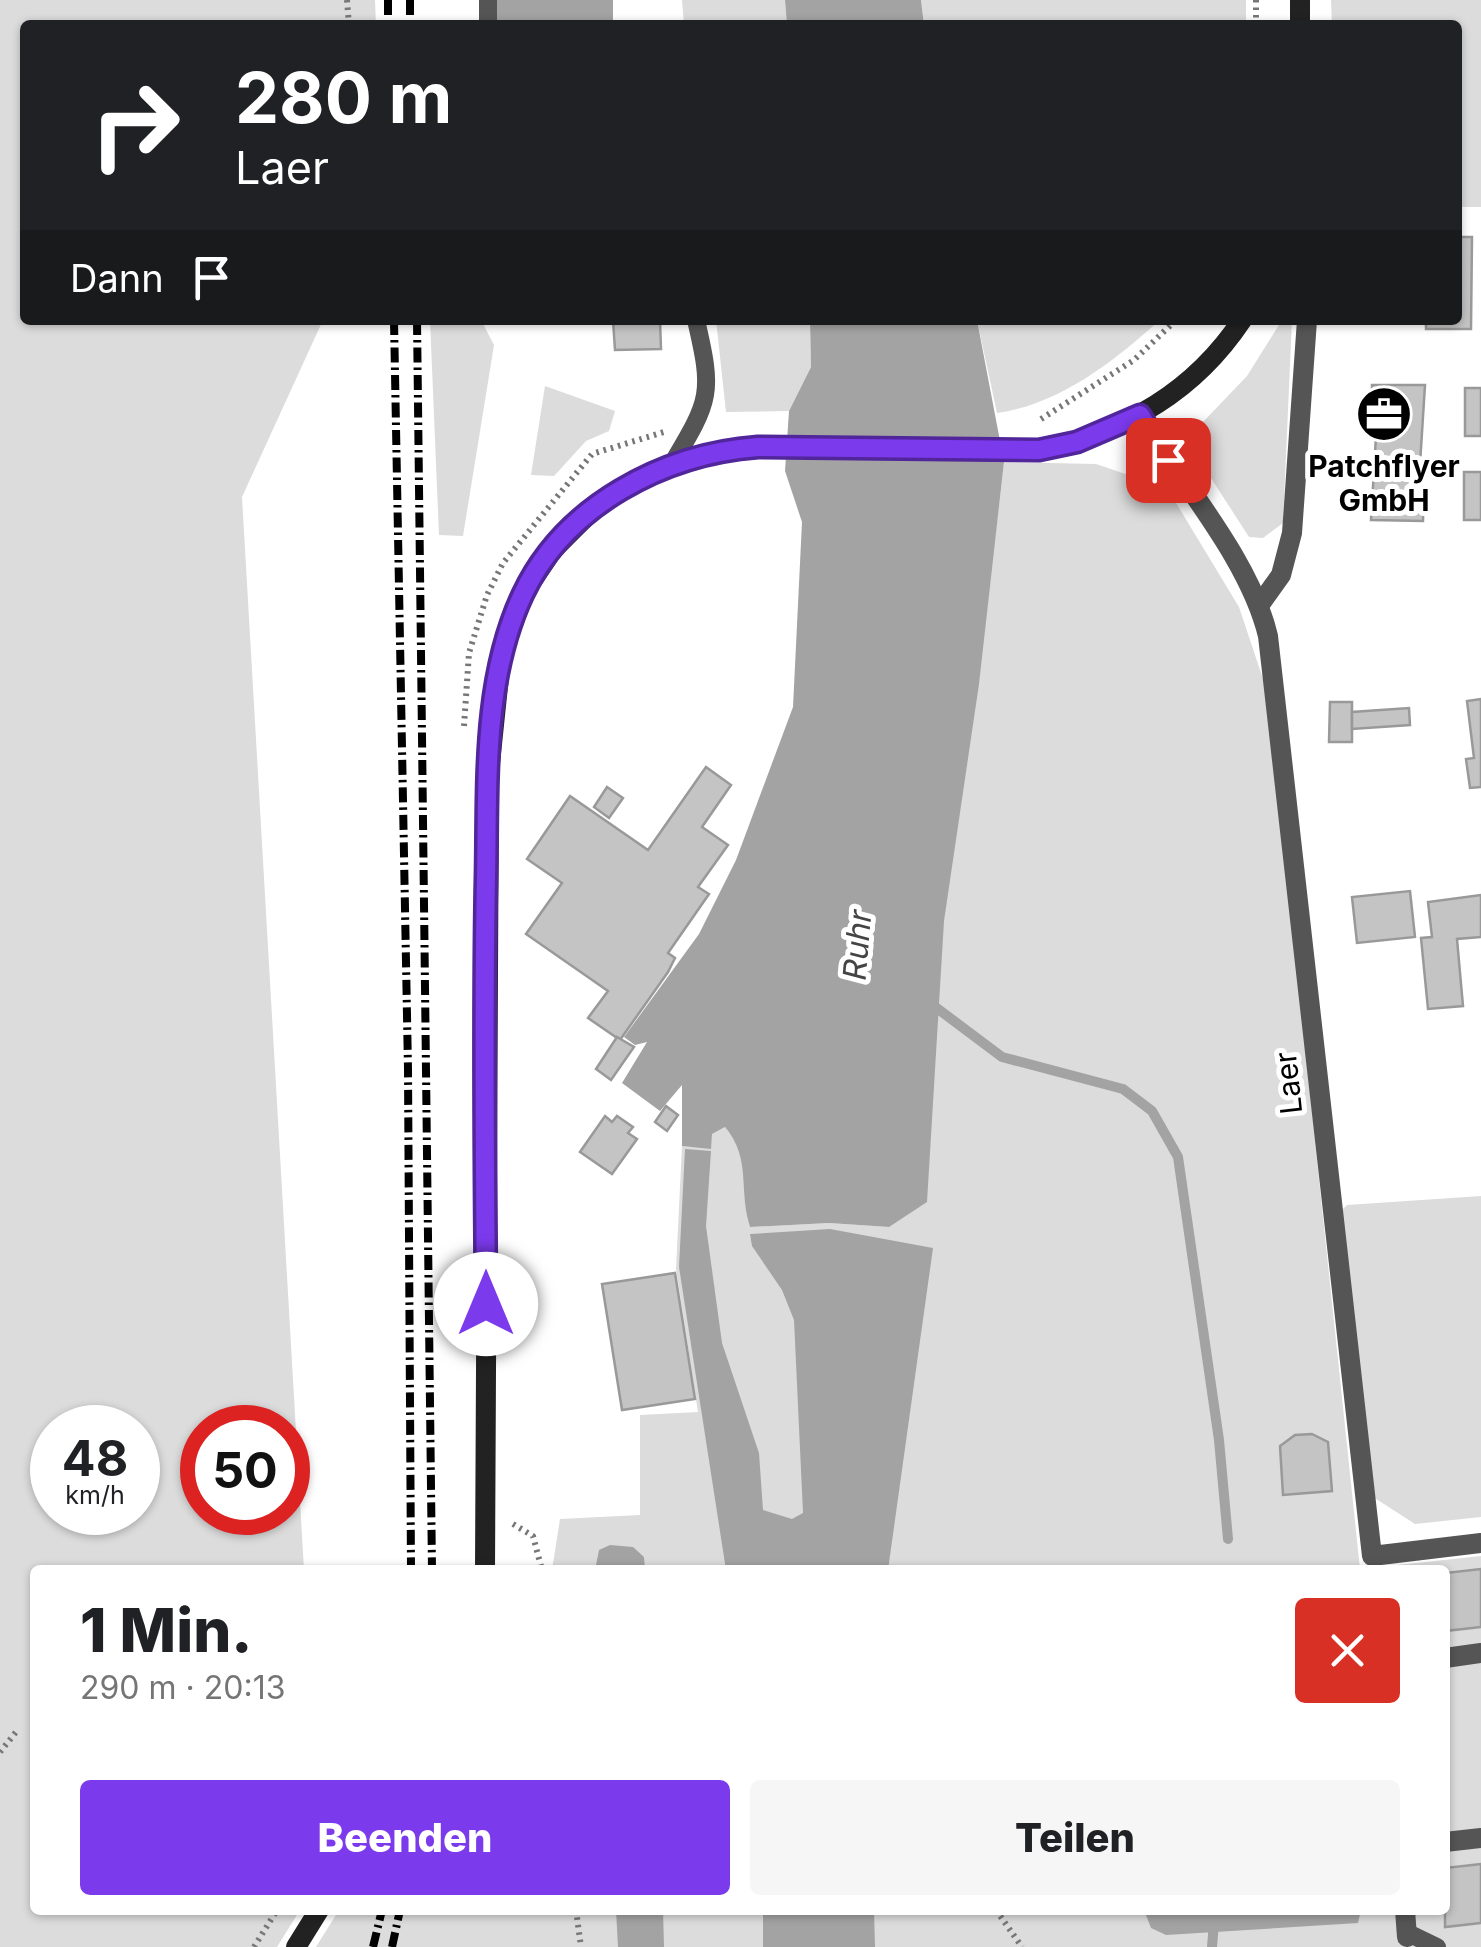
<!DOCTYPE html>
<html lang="de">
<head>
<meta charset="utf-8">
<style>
  :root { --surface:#fff; --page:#f6f6f6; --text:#202124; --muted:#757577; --accent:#7c3aed }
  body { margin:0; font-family:Inter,sans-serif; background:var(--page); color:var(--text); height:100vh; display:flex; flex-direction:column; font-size:38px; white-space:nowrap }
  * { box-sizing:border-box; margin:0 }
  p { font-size:32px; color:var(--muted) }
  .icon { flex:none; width:55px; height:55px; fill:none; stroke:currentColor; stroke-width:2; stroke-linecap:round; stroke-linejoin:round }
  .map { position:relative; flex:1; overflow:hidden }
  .sheet { position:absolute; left:30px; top:1565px; width:1420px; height:350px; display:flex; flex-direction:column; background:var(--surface); border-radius:10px; box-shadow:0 2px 8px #0004 }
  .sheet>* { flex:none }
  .hud { position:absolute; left:20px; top:20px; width:1442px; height:305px; border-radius:10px; box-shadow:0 2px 8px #0004; background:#202124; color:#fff; overflow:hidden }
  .speed { position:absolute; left:30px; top:1405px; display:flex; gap:20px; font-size:50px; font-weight:700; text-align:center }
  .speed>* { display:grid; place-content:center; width:130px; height:130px; border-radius:50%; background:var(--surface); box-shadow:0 2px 8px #0004; line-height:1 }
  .speed small { font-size:25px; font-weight:400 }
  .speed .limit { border:15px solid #d22; background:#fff; color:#111 }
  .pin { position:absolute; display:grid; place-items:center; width:85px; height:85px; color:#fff; margin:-42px; border-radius:20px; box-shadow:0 5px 15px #0006 }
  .me { position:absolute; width:110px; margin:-55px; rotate:0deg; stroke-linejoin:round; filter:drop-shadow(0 0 8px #0008) }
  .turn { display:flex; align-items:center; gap:35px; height:210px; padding:0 50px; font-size:45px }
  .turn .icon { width:130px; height:130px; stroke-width:2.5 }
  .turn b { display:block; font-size:70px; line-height:85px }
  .then { display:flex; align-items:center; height:95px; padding:0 50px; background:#0003; gap:20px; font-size:38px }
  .round { display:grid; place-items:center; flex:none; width:105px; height:105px; border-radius:10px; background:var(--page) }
  .head { display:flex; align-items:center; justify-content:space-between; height:170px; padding:0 50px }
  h1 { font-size:60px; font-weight:800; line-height:75px }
  .button { display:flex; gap:20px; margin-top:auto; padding:20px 50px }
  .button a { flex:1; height:115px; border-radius:10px; background:var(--accent); color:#fff; font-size:40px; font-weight:800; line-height:115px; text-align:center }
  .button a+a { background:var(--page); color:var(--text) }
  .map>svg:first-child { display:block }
  .green { fill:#dcdcdc; fill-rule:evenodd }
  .water { fill:#a3a3a3 }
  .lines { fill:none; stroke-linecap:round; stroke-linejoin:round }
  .stream { stroke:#a3a3a3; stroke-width:10 }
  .building { fill:#c4c4c4; stroke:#999; stroke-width:2.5 }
  .path { stroke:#777; stroke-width:6; stroke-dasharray:2.5 5; stroke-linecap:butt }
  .lane { stroke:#555; stroke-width:18 }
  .street { stroke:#555; stroke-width:20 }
  .secondary { stroke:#222; stroke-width:20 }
  .rail { stroke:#000; stroke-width:8; stroke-dasharray:15 5 2.5 5; stroke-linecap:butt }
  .route-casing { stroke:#51269a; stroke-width:25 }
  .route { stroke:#7c3aed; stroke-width:18 }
  .labels { text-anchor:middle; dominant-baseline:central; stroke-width:10; stroke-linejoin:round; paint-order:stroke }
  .poi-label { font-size:30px; font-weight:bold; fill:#000; stroke:#fff }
  .street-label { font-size:30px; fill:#000; stroke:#fff }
  .water-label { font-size:32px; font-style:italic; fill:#444; stroke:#fff }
</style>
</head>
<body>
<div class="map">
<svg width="1481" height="1947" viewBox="0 0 1481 1947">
  <rect width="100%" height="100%" fill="#fff"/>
  <g class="green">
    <path d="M0 0H375L376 25H25V320H323L242 497 304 1570H35V1910H300L277 1947H0ZM52 1428H138V1512H52ZM202 1428H288V1512H202Z"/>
    <polygon points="682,0 785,0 787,25 684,25"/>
    <polygon points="921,0 1246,0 1246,25 924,25"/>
    <polygon points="1331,0 1481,0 1481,207 1458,207 1458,25 1332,25"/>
    <polygon points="430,320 481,320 494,345 463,536 439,535"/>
    <polygon points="716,320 810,320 811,367 789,411 726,412"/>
    <path d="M977 320H1160C1113 362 1060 404 997 413Z"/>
    <polygon points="1282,320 1292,320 1283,523 1263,538 1249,537 1200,461 1202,423 1247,376"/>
    <polygon points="545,386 615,411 609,431 586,441 554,476 531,475"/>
    <path d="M1004 462 1096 464 1167 488 1239 607 1268 694 1360 1569 1481 1556V1947H316L339 1910H1445V1570H552L560 1519 640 1515V1415L698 1412 676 1269 682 1146 710 1148 712 1134 725 1127C756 1163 737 1189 750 1227L829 1223 889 1227C935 973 975 719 1004 462Z"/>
    <polygon points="1481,1196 1481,1517 1415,1524 1370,1495 1340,1212 1347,1205"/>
  </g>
  <g class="water">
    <rect x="496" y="0" width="117" height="25"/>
    <polygon points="785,0 921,0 924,25 787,25"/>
    <path d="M810 320H977L1004 462 979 684 944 921 927 1202 889 1227 829 1223 750 1227C738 1191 752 1159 725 1127L712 1134 711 1149 682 1146V1085L660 1111 622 1083 647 1042 635 1045 624 1037 699 934 736 860 793 707 802 522 785 471 789 411 811 367Z"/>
    <polygon points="685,1149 711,1151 706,1226 722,1343 759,1453 763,1510 792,1519 803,1513 794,1320 782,1290 752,1246 750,1234 830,1229 933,1248 888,1570 726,1570 679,1267"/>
    <polygon points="610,1545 633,1547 644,1557 645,1570 595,1570 599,1550"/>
    <polygon points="616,1910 663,1910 664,1947 618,1947"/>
    <polygon points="763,1910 874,1910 875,1947 763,1947"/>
    <polygon points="1144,1910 1361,1910 1358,1923 1166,1935 1151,1928"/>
  </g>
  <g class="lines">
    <g class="stream">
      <polyline points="930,1003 1002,1057 1123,1089 1152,1111 1178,1157 1219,1440 1228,1539"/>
      <polyline points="1212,1947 1214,1923"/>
    </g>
  </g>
  <g class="building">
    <polygon points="1458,237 1472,237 1471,329 1426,329 1426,320 1458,320"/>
    <polygon points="613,320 660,320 661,349 615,350"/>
    <polygon points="1372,385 1425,385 1419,480 1424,480 1423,521 1371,520 1377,419 1372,419"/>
    <rect x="1465" y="388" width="16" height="48"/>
    <rect x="1464" y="472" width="17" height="48"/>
    <polygon points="1481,699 1481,787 1470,788 1466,759 1474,758 1467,701"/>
    <polygon points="1330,702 1352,702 1352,742 1329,742"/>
    <polygon points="1409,708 1410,725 1352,729 1352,712"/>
    <polygon points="706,767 731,785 702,827 728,845 698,887 709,894 668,953 675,958 668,972 620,1040 588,1018 608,991 526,934 562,883 527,859 570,796 648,850"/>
    <polygon points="607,787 623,798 609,818 594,807"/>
    <polygon points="1410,891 1415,937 1357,943 1352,897"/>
    <polygon points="1481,895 1481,937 1457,939 1463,1006 1428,1009 1421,938 1432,937 1428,902"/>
    <polygon points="617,1037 634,1047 611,1080 596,1069"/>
    <polygon points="666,1106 678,1115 667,1131 655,1122"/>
    <polygon points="605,1116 612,1122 617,1116 633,1127 628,1133 637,1139 612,1174 580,1152"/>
    <polygon points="675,1273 695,1399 622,1410 602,1284"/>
    <polygon points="1312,1434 1328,1442 1332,1491 1283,1495 1280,1446 1295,1435"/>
    <polygon points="1481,1569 1481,1627 1445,1631 1445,1573"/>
    <polygon points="1481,1864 1481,1923 1445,1927 1445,1868"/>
  </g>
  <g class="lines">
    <g class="path">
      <polyline points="347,0 349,25"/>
      <polyline points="1256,25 1256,0"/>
      <polyline points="1041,419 1134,360 1176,320"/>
      <polyline points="464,726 469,653 487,595 503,563 592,454 664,432"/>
      <polyline points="513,1524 533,1536 542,1570"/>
      <polyline points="0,1752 16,1732"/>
      <polyline points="576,1910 581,1947"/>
      <polyline points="996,1910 1022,1947"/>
      <polyline points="254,1947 277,1910"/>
    </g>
    <g class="lane">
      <polyline points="488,25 488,0"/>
      <path d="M672 464C711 399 713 393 696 320"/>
      <polyline points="1406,1932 1437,1947"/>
    </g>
    <g class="street">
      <path d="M1140 415C1182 483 1250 560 1268 636L1372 1556 1481 1543"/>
      <polyline points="1261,603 1281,575 1292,533 1307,320"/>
      <polyline points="1445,1658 1481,1653"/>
      <polyline points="1445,1842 1481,1838"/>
      <polyline points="1405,1910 1407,1937"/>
    </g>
    <g class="secondary">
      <polyline points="1300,25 1300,0"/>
      <path d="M485 1570 489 773 501 657 524 593 553 550 590 513 629 484 672 464 738 449H1039C1123 433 1194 392 1242 320"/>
      <polyline points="296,1947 319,1910"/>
    </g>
    <g class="rail">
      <polyline points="388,0 388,25"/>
      <polyline points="410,0 410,25"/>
      <polyline points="394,320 408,1069 411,1570"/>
      <polyline points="417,320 432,1570"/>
      <polyline points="373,1947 382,1910"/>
      <polyline points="392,1947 400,1910"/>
    </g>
  </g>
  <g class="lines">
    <g class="route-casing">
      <path id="route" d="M486 1304C485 1162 483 1020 486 878 488 784 482 681 523 594 565 505 664 454 758 447L1039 450 1077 442 1140 415 1168 460"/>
    </g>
    <use href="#route" class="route"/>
  </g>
  <defs>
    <g id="office-disc" transform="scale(2.875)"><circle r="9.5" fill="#000" stroke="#fff"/><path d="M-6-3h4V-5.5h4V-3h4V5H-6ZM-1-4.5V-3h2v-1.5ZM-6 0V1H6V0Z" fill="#fff"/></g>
  </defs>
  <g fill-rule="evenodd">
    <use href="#office-disc" x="1384" y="414"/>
  </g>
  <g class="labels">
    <g class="poi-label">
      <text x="1384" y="466">Patchflyer<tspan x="1384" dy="34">GmbH</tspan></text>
    </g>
    <g class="street-label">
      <text transform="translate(1288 1083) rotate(-96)">Laer</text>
    </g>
    <g class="water-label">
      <text transform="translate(857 945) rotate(-85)">Ruhr</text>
    </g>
  </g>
</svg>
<div class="speed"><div>48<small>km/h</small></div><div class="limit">50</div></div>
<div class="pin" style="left:1168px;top:460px;background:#d93025"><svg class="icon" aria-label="arrive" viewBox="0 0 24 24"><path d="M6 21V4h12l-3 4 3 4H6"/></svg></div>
<svg class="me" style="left:486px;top:1304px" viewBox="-20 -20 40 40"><circle r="19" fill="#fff"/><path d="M0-13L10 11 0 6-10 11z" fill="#7c3aed"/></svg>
<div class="hud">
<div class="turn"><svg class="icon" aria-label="right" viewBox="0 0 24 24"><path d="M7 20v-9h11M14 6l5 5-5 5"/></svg><div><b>280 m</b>Laer</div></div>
<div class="then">Dann<svg class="icon" aria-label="arrive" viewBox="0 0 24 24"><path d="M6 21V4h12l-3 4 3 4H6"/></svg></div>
</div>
<section class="sheet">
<div class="head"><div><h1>1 Min.</h1><p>290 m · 20:13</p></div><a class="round" style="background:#d93025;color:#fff"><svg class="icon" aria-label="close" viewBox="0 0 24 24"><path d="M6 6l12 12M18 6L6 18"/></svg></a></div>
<div class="button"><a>Beenden</a><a>Teilen</a></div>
</section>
</div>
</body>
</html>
